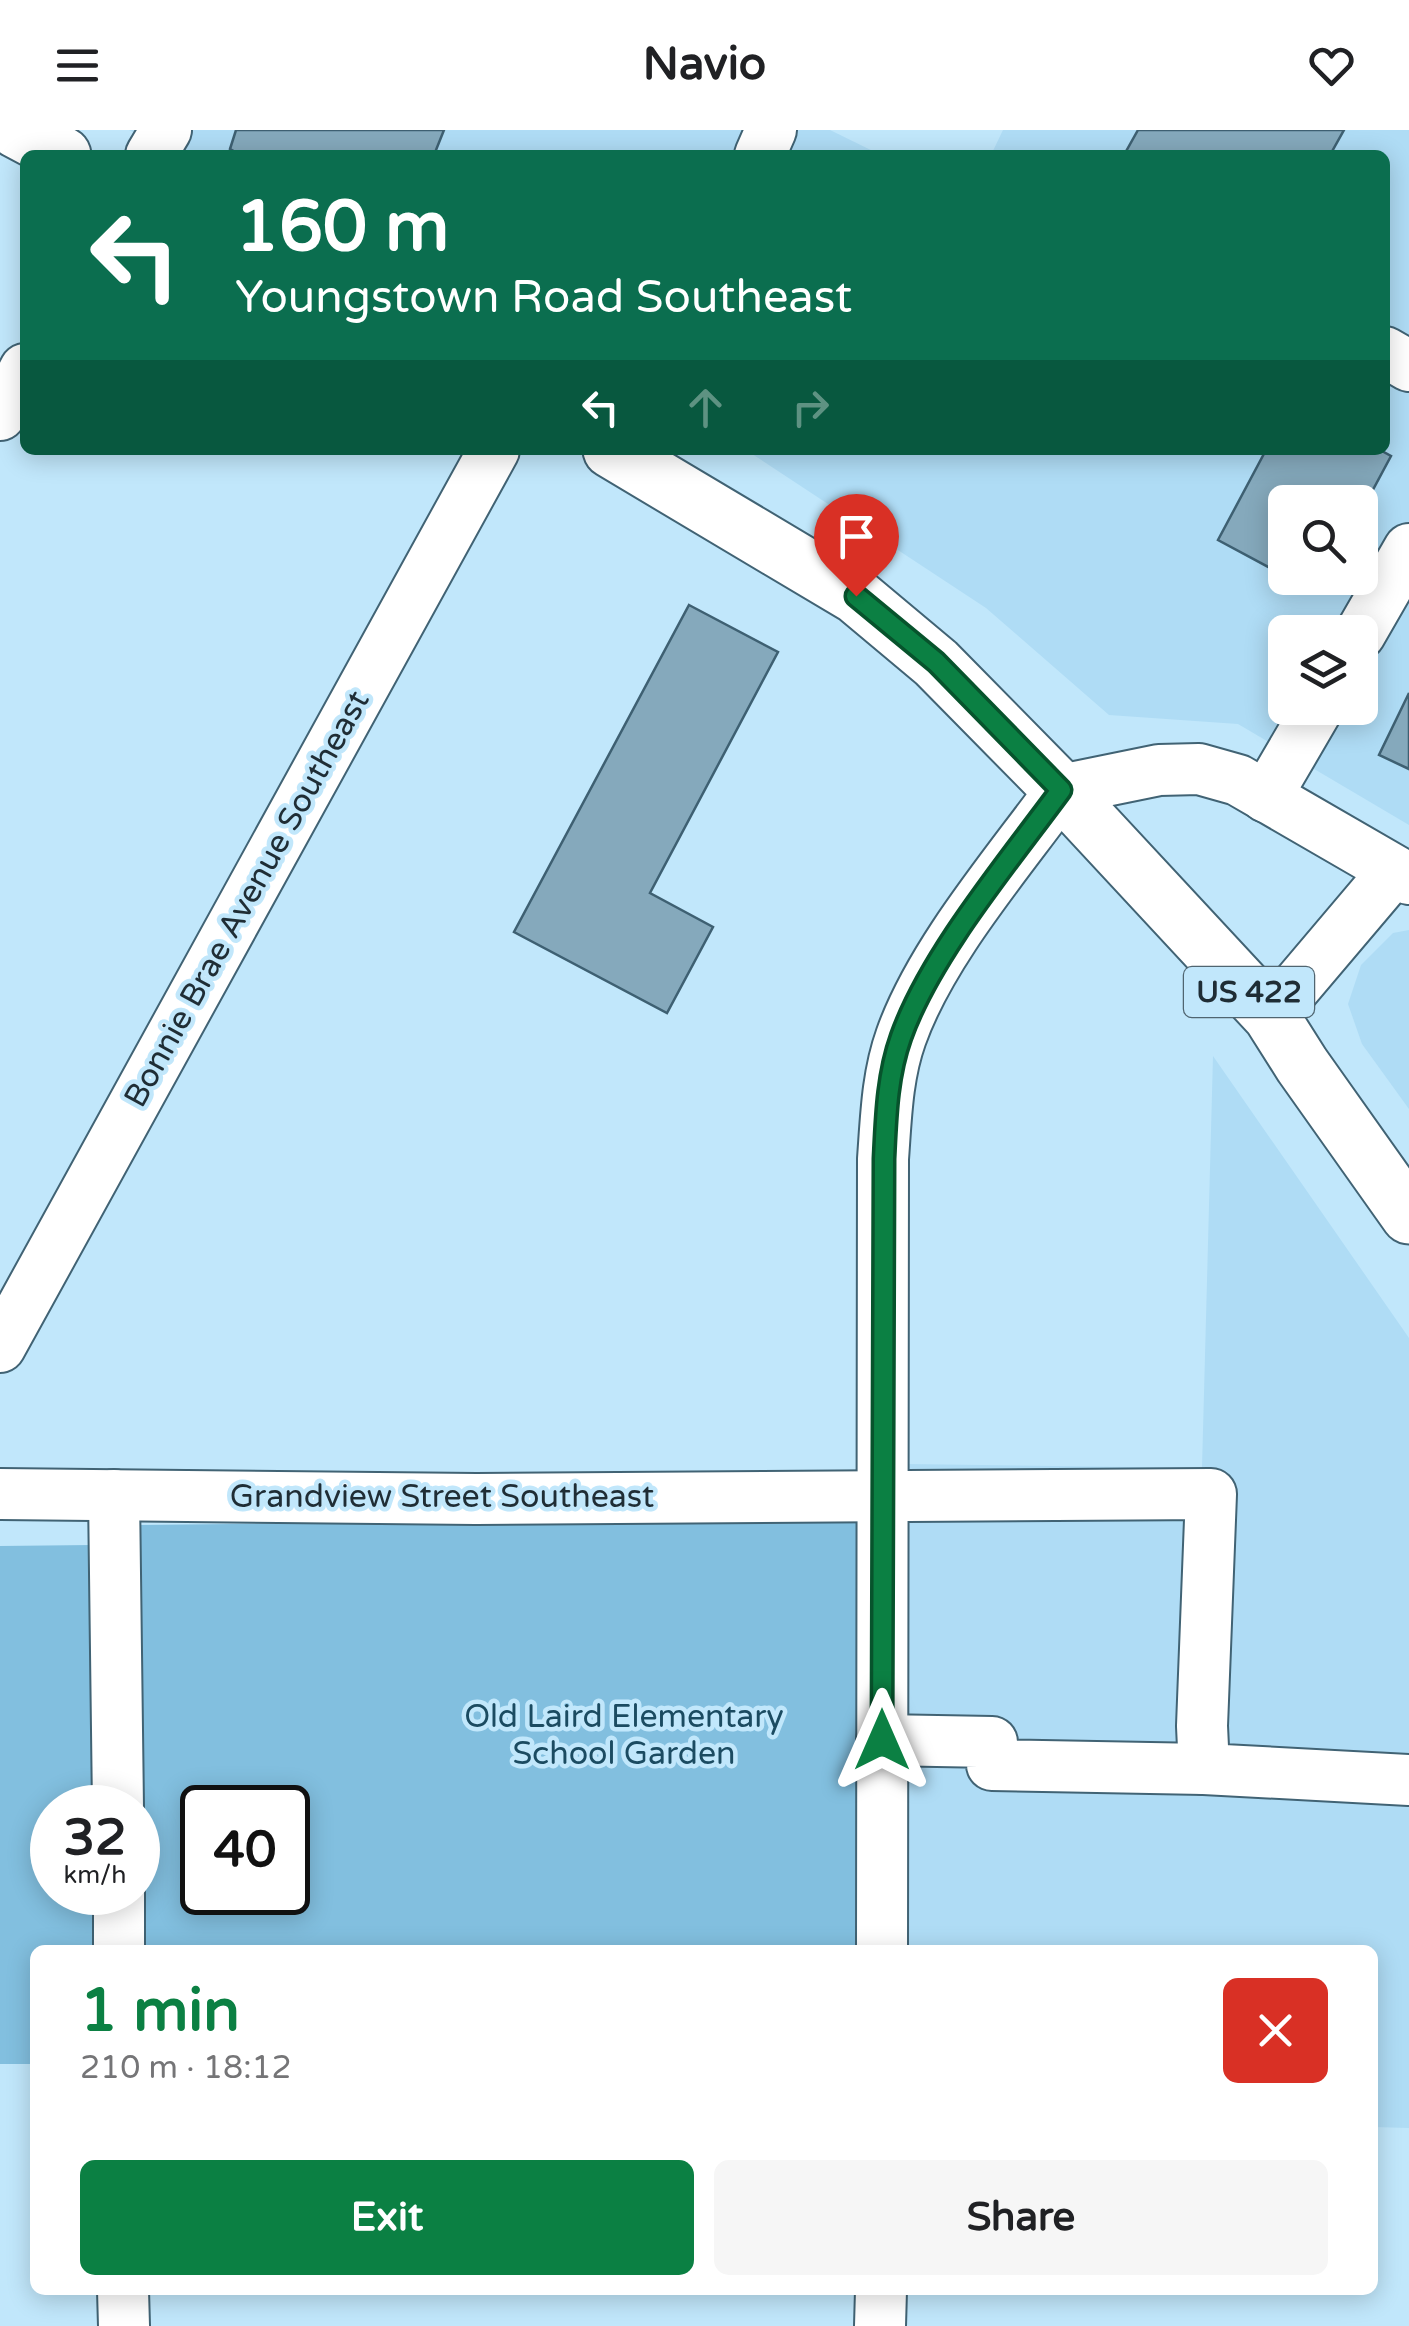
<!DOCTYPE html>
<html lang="en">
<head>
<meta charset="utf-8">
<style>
  :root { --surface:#fff; --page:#f6f6f6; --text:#202124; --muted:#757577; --accent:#0b8043 }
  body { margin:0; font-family:"Varela Round",sans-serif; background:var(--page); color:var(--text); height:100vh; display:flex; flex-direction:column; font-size:38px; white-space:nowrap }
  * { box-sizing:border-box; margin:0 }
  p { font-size:32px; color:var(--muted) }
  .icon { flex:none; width:55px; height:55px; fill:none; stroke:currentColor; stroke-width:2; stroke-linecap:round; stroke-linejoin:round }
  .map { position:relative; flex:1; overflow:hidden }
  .sheet { position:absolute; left:30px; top:1815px; width:1348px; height:350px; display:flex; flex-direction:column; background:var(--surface); border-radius:15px; box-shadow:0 5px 25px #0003 }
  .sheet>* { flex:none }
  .banner { position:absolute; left:20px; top:20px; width:1370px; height:305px; border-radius:15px; box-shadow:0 5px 25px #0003; background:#0b6e4f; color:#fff; overflow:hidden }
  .controls { position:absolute; left:1268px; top:355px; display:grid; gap:20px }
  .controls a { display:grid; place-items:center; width:110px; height:110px; border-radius:15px; background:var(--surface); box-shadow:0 5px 25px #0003; font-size:50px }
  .speed { position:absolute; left:30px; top:1655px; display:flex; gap:20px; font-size:50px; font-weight:700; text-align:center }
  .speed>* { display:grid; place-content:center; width:130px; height:130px; border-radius:50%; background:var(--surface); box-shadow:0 5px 25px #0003; line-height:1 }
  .speed small { font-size:25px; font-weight:400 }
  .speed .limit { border:5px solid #111; border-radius:15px; background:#fff; color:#111 }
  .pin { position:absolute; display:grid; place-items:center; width:85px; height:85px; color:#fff; margin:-102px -42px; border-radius:50% 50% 50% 0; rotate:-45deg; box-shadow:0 0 10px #0007 }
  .pin .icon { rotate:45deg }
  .me { position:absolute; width:110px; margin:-55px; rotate:0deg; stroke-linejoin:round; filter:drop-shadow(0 0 8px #0008) }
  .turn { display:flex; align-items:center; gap:35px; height:210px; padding:0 50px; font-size:45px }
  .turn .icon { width:130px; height:130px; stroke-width:2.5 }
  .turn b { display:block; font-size:70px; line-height:85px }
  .lanes { display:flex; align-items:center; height:95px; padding:0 50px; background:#0003; justify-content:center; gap:50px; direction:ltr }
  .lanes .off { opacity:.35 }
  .round { display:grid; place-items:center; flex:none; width:105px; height:105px; border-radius:15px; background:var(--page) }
  .summary { display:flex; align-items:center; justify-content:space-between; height:170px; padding:0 50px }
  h1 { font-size:60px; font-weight:700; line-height:75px; color:var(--accent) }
  .action { display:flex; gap:20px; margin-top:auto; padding:20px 50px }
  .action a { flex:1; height:115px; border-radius:15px; background:var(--accent); color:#fff; font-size:40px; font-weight:700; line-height:115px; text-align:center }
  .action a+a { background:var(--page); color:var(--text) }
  header { display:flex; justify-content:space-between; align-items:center; height:130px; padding:0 50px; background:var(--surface); font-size:45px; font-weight:700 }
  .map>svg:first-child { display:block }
  .built { fill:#afdcf5; fill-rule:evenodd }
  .green { fill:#82bfdf; fill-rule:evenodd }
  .building { fill:#85a9bc; stroke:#3e6072; stroke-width:2.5 }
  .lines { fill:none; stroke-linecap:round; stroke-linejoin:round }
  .minor-casing { stroke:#416374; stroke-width:54 }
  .major-casing { stroke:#416374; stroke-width:59 }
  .minor { stroke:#fff; stroke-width:50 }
  .major { stroke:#fff; stroke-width:55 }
  .route-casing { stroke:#07532c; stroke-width:25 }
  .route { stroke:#0b8043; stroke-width:18 }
  .labels { text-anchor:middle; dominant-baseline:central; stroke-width:9; stroke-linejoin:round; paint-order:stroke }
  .shield { fill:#c1e7fb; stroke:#506570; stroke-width:2.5 }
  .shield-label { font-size:30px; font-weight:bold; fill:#1f2d35 }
  .street-label { font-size:32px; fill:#1f2d35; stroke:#c1e7fb }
  .park-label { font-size:32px; fill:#1b4b61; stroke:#c1e7fb }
</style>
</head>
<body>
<header><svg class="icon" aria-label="menu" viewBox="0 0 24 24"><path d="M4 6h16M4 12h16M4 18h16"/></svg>Navio<svg class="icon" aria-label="heart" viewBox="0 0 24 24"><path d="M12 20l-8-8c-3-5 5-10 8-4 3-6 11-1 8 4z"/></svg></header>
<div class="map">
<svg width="1409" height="2196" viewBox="0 0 1409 2196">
  <rect width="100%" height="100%" fill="#c1e7fb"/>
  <g class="built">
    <polygon points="129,0 830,0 881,25 178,25"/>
    <path d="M1003 0H1409V695L1238 594 1109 585 986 478 746 320H1385V25H991ZM1285 372H1360V448H1285ZM1285 502H1360V578H1285Z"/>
    <polygon points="1409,800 1409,979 1362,914 1348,874 1361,835 1393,803"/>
    <polygon points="1213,926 1409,1208 1409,1998 1373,1997 1372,1820 905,1820 907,1334 1202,1338"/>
  </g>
  <g class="green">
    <path d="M859 1387 860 1820H142L138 1395ZM202 1678H288V1762H202Z"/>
    <polygon points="92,1415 95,1677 52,1678 52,1762 96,1763 96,1820 35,1820 35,1934 0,1934 0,1416"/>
  </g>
  <g class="building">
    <polygon points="236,0 444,0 434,25 241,25 230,19"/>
    <polygon points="1138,0 1344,0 1330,25 1124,25"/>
    <polygon points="1266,320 1380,320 1391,326 1360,384 1360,372 1285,372 1285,446 1218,410"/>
    <polygon points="1288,448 1326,448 1318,463"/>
    <polygon points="689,475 778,522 650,763 713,797 667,883 514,802"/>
    <polygon points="1409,563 1409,639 1379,625"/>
  </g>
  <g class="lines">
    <g class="minor-casing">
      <g id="minor">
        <polyline points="151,25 166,0"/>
        <polyline points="760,25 771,0"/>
        <polyline points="1385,222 1409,236"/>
        <polyline points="0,285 25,239"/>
        <polyline points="1360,504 1409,419"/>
        <polyline points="1266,667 1318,578"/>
        <polyline points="1271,886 1393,742"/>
        <polyline points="0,1217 494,320"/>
        <polyline points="0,1364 476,1369 1211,1364 1202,1596 1204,1639 1409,1650"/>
        <polyline points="114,1365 118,1678"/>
        <polyline points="882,1610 992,1612 992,1635 1204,1639"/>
        <polyline points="119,1762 119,1820"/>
        <path d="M882 1820 883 1029C886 988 887 946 901 907 931 822 1008 733 1061 660L1159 640 1199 639 1238 650 1409 749"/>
        <polyline points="123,2160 124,2196"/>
        <polyline points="880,2196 881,2160"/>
      </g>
    </g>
    <g class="major-casing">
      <g id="major">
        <polyline points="16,0 63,25"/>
        <polyline points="611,320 856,466 936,533 1061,660 1271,886 1302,935 1409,1086"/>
      </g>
    </g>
    <use href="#minor" class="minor"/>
    <use href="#major" class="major"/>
  </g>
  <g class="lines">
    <g class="route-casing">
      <path id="route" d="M856 466 936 532 1061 660C1009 731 930 825 901 907 887 946 886 988 884 1029L882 1610"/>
    </g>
    <use href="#route" class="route"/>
  </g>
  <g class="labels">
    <rect class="shield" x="1184" y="837" width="130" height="50" rx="8"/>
    <g class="shield-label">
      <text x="1249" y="862">US 422</text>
    </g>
    <g class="street-label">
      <text transform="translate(247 769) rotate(-61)">Bonnie Brae Avenue Southeast</text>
      <text x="442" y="1367">Grandview Street Southeast</text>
    </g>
    <g class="park-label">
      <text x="624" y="1587">Old Laird Elementary<tspan x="624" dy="37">School Garden</tspan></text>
    </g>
  </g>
</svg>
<div class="controls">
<a><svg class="icon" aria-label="search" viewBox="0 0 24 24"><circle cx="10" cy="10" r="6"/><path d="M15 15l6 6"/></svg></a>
<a><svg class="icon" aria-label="layers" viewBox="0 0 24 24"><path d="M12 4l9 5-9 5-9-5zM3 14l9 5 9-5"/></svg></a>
</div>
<div class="speed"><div>32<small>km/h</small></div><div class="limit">40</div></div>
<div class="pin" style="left:856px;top:466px;background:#d93025"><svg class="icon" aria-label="arrive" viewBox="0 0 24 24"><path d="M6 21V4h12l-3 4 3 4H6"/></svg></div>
<svg class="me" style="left:882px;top:1610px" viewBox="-20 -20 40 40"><path d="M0-17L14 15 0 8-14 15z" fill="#0b8043" stroke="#fff" stroke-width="4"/></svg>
<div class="banner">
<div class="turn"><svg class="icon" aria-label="left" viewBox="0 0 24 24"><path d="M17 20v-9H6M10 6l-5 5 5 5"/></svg><div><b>160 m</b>Youngstown Road Southeast</div></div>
<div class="lanes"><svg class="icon" aria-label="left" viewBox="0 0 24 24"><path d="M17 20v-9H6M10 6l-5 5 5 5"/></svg><svg class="icon off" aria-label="ahead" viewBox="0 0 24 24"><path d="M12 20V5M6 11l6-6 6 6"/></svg><svg class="icon off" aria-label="right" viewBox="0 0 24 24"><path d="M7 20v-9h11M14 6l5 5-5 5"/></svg></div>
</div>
<section class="sheet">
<div class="summary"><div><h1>1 min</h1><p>210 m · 18:12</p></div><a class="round" style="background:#d93025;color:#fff"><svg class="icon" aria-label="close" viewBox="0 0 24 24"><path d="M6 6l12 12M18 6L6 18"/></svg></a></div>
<div class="action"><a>Exit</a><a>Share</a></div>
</section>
</div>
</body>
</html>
